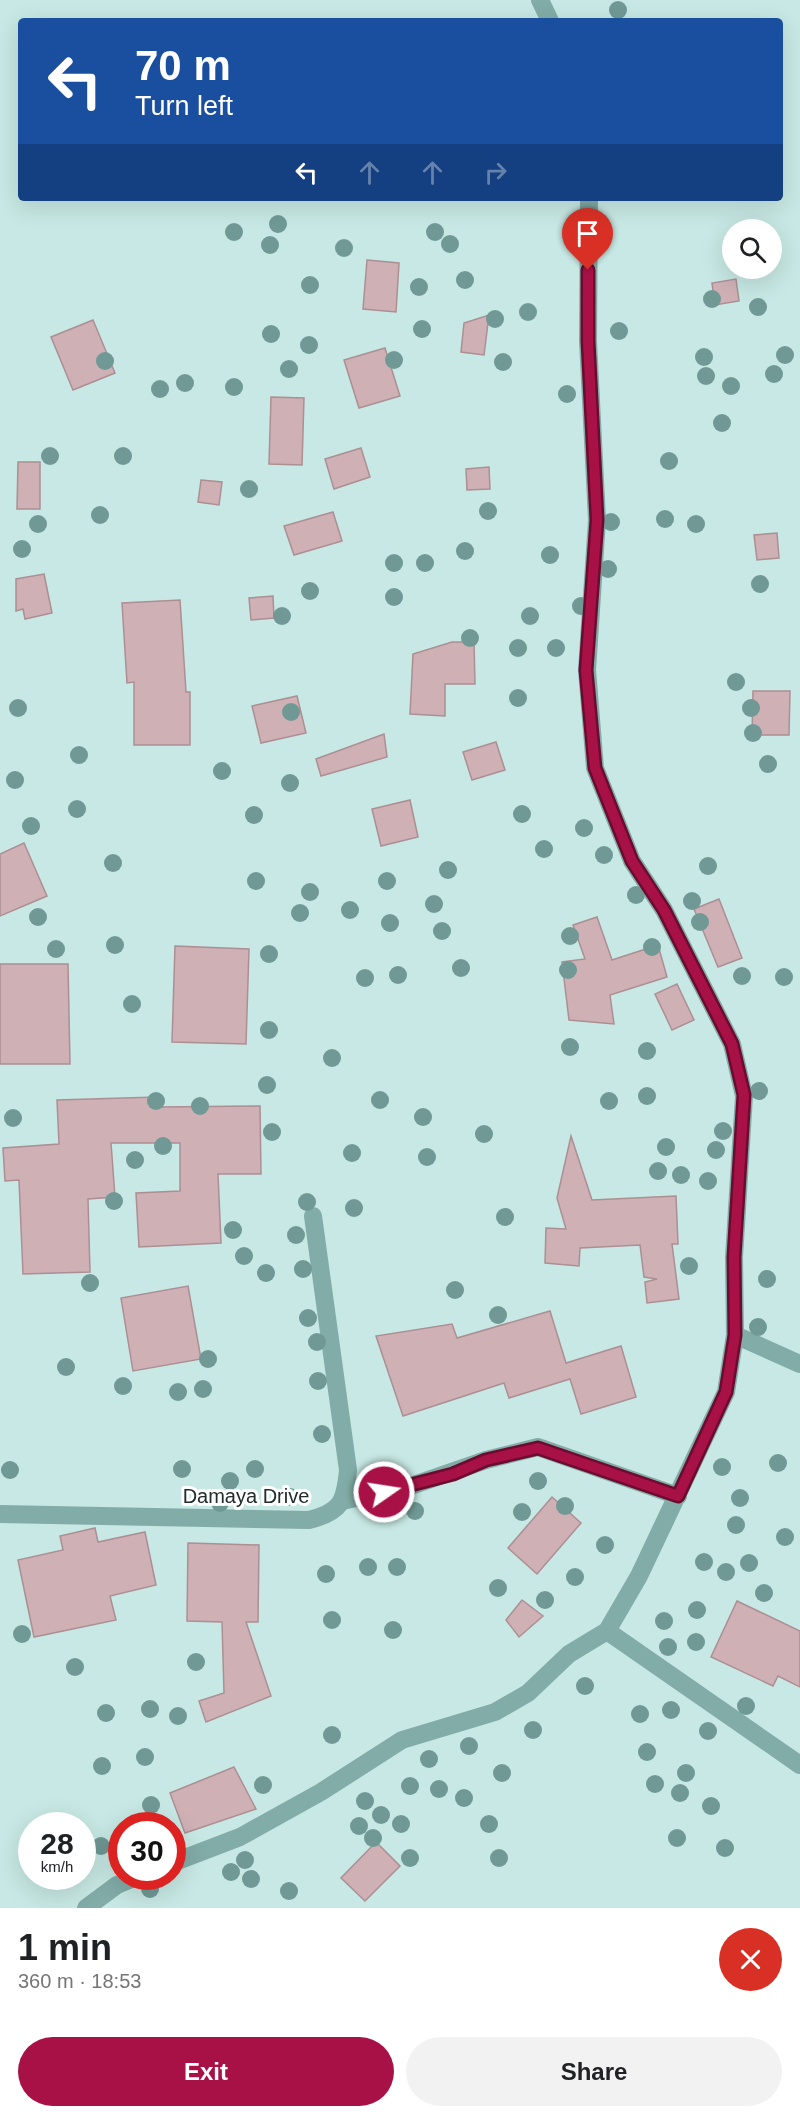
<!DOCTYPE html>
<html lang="en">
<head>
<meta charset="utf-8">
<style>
  :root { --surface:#fff; --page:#f2f2f2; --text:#202124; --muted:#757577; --accent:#a71146 }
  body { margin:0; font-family:Arial,sans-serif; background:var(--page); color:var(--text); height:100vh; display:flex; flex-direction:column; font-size:22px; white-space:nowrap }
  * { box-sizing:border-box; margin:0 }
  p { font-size:20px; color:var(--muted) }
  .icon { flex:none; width:33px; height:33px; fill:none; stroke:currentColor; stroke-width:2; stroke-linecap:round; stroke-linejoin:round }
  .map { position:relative; height:1908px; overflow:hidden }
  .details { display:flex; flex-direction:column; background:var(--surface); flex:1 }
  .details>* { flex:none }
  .guide { position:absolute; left:18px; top:18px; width:765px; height:183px; border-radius:6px; box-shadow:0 6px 24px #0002; background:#1a4fa0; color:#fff; overflow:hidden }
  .fabs { position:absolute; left:722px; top:219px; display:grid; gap:12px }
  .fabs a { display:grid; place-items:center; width:60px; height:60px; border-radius:50%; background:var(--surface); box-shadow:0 6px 24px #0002; font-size:30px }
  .speed { position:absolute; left:18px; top:1812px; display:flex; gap:12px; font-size:30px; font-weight:700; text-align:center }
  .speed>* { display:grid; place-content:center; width:78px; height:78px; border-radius:50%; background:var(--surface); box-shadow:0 6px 24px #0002; line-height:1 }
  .speed small { font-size:15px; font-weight:400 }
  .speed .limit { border:9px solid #d22; background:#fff; color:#111 }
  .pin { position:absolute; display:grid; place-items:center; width:51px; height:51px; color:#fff; margin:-62px -26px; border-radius:50% 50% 50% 0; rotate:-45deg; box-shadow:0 0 6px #0007 }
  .pin .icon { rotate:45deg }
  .me { position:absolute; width:66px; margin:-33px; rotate:77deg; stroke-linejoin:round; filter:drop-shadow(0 0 4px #0008) }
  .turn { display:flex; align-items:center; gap:21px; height:126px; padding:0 18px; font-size:27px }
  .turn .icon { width:78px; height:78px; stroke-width:2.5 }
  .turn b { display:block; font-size:42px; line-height:51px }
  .lanes { display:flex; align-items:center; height:57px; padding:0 18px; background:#0003; justify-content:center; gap:30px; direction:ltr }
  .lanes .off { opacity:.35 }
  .round { display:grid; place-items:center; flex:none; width:63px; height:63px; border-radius:32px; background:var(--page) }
  .overview { display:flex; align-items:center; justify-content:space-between; height:102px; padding:0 18px }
  h1 { font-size:36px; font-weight:700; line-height:45px }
  .cta { display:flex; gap:12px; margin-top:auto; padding:12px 18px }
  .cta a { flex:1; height:69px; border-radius:36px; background:var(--accent); color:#fff; font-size:24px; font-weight:700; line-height:69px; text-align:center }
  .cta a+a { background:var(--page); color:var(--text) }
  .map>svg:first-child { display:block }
  .building { fill:#cfb1b5; stroke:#ac8f93; stroke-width:1.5 }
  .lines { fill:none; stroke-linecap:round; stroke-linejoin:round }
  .street { stroke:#82aca7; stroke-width:18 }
  .tree { fill:#709995 }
  .route-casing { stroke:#6d0b2e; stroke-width:15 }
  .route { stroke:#a71146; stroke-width:10 }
  .labels { text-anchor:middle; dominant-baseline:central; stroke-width:6; stroke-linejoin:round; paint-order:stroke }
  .street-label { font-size:20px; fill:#202d2b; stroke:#fff }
</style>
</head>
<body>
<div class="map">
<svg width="800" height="1908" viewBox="0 0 800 1908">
  <rect width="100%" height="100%" fill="#c7e8e4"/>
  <g class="building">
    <polygon points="367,260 399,263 396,312 363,309"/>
    <polygon points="736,279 739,301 715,305 712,283"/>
    <polygon points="489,315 484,355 461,352 464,323"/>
    <polygon points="93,320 115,373 73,390 51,337"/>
    <polygon points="385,348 400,396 359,408 344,360"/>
    <polygon points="271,397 304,398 302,465 269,464"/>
    <polygon points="361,448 370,477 334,489 325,459"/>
    <polygon points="18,462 40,462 40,509 17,509"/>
    <polygon points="489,467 490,489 467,490 466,469"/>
    <polygon points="201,480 222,482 219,505 198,502"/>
    <polygon points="333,512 342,541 294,555 284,526"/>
    <polygon points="777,533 779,558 757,560 754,535"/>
    <polygon points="44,574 52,613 25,619 23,609 16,611 16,579"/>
    <polygon points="273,596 274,618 251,620 249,598"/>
    <polygon points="180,600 186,692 190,692 190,745 134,745 134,682 127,683 122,603"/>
    <polygon points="452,642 474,642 475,684 445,684 445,716 410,714 413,654"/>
    <polygon points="753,691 790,691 789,735 752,735"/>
    <polygon points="297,696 306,733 261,743 252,706"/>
    <polygon points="384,734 387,757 321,776 316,759"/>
    <polygon points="496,742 505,770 472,780 463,752"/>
    <polygon points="410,800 418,837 381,846 372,809"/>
    <polygon points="24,843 47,896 0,916 0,854"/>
    <polygon points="719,899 742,958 718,967 694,909"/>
    <polygon points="597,917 612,960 658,945 667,977 610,995 614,1024 569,1020 562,962 585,959 573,925"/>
    <polygon points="175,946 249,949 246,1044 172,1042"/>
    <polygon points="0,964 68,964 70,1064 0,1064"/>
    <polygon points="677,984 694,1020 672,1030 655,994"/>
    <polygon points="157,1097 157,1107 260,1106 261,1174 218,1174 221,1243 139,1247 136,1193 180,1191 180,1143 111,1143 115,1197 88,1199 90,1272 23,1274 19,1180 5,1181 3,1148 59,1144 57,1100"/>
    <polygon points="571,1136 592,1200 676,1196 678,1244 672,1244 679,1299 647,1303 645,1282 657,1279 644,1277 640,1245 580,1248 579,1266 545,1263 546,1228 566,1229 557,1198"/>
    <polygon points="188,1286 201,1359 133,1371 121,1298"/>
    <polygon points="550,1311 566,1363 621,1346 636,1397 581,1414 570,1379 509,1398 504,1383 403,1416 376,1336 452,1324 457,1338"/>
    <polygon points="552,1497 581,1523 537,1574 508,1548"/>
    <polygon points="95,1528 98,1542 145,1532 156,1585 110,1596 116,1620 34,1637 18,1560 63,1550 60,1536"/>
    <polygon points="188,1543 259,1545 258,1622 246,1622 271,1696 206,1722 199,1701 224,1693 222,1622 187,1621"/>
    <polygon points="522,1600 543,1616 519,1637 506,1620"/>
    <polygon points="737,1601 800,1631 800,1687 778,1676 773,1686 711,1657"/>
    <polygon points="234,1767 256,1809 185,1833 170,1793"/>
    <polygon points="376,1842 400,1866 365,1901 341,1878"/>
  </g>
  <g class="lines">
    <g class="street">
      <polyline points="540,0 550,21"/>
      <polyline points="735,1335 800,1364"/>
      <polyline points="342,1501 405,1488 486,1460 538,1447 678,1496"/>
      <path d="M0 1514 309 1520C341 1512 345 1502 348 1470L313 1216"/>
      <polyline points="607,1631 800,1765"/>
      <polyline points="172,1863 240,1837 321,1792 402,1740 495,1712 528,1693 569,1654 607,1631 639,1576 726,1392 735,1335 734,1257 744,1096 732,1044 664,910 632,861 595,768 587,670 597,520 588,341 589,198"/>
      <polyline points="86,1908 117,1885 139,1876"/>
    </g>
  </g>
  <g class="tree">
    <circle cx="618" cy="10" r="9"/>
    <circle cx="278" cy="224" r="9"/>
    <circle cx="234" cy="232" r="9"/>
    <circle cx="435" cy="232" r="9"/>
    <circle cx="450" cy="244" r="9"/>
    <circle cx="270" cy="245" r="9"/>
    <circle cx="344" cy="248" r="9"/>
    <circle cx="465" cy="280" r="9"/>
    <circle cx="310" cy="285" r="9"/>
    <circle cx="419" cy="287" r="9"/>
    <circle cx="712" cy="299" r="9"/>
    <circle cx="758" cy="307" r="9"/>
    <circle cx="528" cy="312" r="9"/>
    <circle cx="495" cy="319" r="9"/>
    <circle cx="422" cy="329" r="9"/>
    <circle cx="619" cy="331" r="9"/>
    <circle cx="271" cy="334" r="9"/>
    <circle cx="309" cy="345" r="9"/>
    <circle cx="785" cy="355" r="9"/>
    <circle cx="704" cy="357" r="9"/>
    <circle cx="394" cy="360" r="9"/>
    <circle cx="105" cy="361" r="9"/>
    <circle cx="503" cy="362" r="9"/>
    <circle cx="289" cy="369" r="9"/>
    <circle cx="774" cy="374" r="9"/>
    <circle cx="706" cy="376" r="9"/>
    <circle cx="185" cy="383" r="9"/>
    <circle cx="731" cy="386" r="9"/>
    <circle cx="234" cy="387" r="9"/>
    <circle cx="160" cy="389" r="9"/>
    <circle cx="567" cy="394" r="9"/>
    <circle cx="722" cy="423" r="9"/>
    <circle cx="50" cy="456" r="9"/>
    <circle cx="123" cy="456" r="9"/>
    <circle cx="669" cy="461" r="9"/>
    <circle cx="249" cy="489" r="9"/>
    <circle cx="488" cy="511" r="9"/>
    <circle cx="100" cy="515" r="9"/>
    <circle cx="665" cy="519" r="9"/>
    <circle cx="611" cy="522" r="9"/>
    <circle cx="38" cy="524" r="9"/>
    <circle cx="696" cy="524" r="9"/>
    <circle cx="22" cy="549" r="9"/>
    <circle cx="465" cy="551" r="9"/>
    <circle cx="550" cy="555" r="9"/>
    <circle cx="394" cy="563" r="9"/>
    <circle cx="425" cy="563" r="9"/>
    <circle cx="608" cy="569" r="9"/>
    <circle cx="760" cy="584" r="9"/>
    <circle cx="310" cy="591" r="9"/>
    <circle cx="394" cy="597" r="9"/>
    <circle cx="581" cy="606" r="9"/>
    <circle cx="282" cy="616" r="9"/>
    <circle cx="530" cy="616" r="9"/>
    <circle cx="470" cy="638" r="9"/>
    <circle cx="518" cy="648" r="9"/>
    <circle cx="556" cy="648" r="9"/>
    <circle cx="736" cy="682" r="9"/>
    <circle cx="518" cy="698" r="9"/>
    <circle cx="18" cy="708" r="9"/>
    <circle cx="751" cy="708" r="9"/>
    <circle cx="291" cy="712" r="9"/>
    <circle cx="753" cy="733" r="9"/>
    <circle cx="79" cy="755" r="9"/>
    <circle cx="768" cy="764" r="9"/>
    <circle cx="222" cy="771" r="9"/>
    <circle cx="15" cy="780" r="9"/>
    <circle cx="290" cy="783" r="9"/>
    <circle cx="77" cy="809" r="9"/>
    <circle cx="522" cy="814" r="9"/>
    <circle cx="254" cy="815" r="9"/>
    <circle cx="31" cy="826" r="9"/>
    <circle cx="584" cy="828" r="9"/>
    <circle cx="544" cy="849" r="9"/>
    <circle cx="604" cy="855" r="9"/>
    <circle cx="113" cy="863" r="9"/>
    <circle cx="708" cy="866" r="9"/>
    <circle cx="448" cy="870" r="9"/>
    <circle cx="256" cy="881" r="9"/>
    <circle cx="387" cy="881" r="9"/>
    <circle cx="310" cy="892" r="9"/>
    <circle cx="636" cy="895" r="9"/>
    <circle cx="692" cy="901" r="9"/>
    <circle cx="434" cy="904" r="9"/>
    <circle cx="350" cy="910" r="9"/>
    <circle cx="300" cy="913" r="9"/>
    <circle cx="38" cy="917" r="9"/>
    <circle cx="700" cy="922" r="9"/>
    <circle cx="390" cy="923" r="9"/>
    <circle cx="442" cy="931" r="9"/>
    <circle cx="570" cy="936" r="9"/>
    <circle cx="115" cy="945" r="9"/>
    <circle cx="652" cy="947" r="9"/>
    <circle cx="56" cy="949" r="9"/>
    <circle cx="269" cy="954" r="9"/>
    <circle cx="461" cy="968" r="9"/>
    <circle cx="568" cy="970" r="9"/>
    <circle cx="398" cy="975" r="9"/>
    <circle cx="742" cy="976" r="9"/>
    <circle cx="784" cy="977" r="9"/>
    <circle cx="365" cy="978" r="9"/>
    <circle cx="132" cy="1004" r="9"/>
    <circle cx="269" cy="1030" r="9"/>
    <circle cx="570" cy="1047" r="9"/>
    <circle cx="647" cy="1051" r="9"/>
    <circle cx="332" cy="1058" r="9"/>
    <circle cx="267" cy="1085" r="9"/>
    <circle cx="759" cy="1091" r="9"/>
    <circle cx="647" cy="1096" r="9"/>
    <circle cx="380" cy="1100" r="9"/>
    <circle cx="156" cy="1101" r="9"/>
    <circle cx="609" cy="1101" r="9"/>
    <circle cx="200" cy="1106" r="9"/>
    <circle cx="423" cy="1117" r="9"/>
    <circle cx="13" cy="1118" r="9"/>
    <circle cx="723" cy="1131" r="9"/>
    <circle cx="272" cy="1132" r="9"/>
    <circle cx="484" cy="1134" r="9"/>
    <circle cx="163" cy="1146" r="9"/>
    <circle cx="666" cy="1147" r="9"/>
    <circle cx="716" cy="1150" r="9"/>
    <circle cx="352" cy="1153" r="9"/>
    <circle cx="427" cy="1157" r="9"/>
    <circle cx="135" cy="1160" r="9"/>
    <circle cx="658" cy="1171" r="9"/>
    <circle cx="681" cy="1175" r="9"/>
    <circle cx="708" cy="1181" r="9"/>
    <circle cx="114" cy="1201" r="9"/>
    <circle cx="307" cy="1202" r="9"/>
    <circle cx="354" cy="1208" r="9"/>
    <circle cx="505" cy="1217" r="9"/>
    <circle cx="233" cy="1230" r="9"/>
    <circle cx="296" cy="1235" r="9"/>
    <circle cx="244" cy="1256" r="9"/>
    <circle cx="689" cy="1266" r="9"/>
    <circle cx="303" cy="1269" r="9"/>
    <circle cx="266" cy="1273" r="9"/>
    <circle cx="767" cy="1279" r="9"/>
    <circle cx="90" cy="1283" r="9"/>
    <circle cx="455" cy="1290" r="9"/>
    <circle cx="498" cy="1315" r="9"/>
    <circle cx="308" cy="1318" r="9"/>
    <circle cx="758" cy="1327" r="9"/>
    <circle cx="317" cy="1342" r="9"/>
    <circle cx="208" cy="1359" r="9"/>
    <circle cx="66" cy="1367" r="9"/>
    <circle cx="318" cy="1381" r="9"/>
    <circle cx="123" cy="1386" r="9"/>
    <circle cx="203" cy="1389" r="9"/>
    <circle cx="178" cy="1392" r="9"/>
    <circle cx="322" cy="1434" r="9"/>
    <circle cx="778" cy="1463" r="9"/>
    <circle cx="722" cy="1467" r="9"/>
    <circle cx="182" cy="1469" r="9"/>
    <circle cx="255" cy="1469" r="9"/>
    <circle cx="10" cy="1470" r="9"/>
    <circle cx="230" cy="1481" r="9"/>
    <circle cx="538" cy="1481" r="9"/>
    <circle cx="290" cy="1497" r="9"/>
    <circle cx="740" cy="1498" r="9"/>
    <circle cx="220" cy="1503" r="9"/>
    <circle cx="565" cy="1506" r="9"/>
    <circle cx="415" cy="1511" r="9"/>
    <circle cx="522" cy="1512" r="9"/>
    <circle cx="736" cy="1525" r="9"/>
    <circle cx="785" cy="1537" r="9"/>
    <circle cx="605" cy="1545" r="9"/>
    <circle cx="704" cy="1562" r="9"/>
    <circle cx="749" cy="1563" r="9"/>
    <circle cx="368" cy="1567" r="9"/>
    <circle cx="397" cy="1567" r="9"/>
    <circle cx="726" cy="1572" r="9"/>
    <circle cx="326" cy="1574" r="9"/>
    <circle cx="575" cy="1577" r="9"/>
    <circle cx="498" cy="1588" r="9"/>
    <circle cx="764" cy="1593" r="9"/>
    <circle cx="545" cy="1600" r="9"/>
    <circle cx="697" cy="1610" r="9"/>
    <circle cx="332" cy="1620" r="9"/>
    <circle cx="664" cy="1621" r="9"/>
    <circle cx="393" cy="1630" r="9"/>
    <circle cx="22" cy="1634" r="9"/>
    <circle cx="696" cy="1642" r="9"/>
    <circle cx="668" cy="1647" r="9"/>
    <circle cx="196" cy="1662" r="9"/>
    <circle cx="75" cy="1667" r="9"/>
    <circle cx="585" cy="1686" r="9"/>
    <circle cx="746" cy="1706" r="9"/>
    <circle cx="150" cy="1709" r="9"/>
    <circle cx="671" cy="1710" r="9"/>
    <circle cx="106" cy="1713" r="9"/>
    <circle cx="640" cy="1714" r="9"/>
    <circle cx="178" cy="1716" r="9"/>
    <circle cx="533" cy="1730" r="9"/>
    <circle cx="708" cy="1731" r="9"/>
    <circle cx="332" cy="1735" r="9"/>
    <circle cx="469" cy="1746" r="9"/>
    <circle cx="647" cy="1752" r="9"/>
    <circle cx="145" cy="1757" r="9"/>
    <circle cx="429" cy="1759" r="9"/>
    <circle cx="102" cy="1766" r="9"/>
    <circle cx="502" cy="1773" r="9"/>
    <circle cx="686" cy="1773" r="9"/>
    <circle cx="655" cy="1784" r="9"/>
    <circle cx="263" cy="1785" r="9"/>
    <circle cx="410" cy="1786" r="9"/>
    <circle cx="439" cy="1789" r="9"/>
    <circle cx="680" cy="1793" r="9"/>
    <circle cx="464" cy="1798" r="9"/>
    <circle cx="365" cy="1801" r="9"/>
    <circle cx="151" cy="1805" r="9"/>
    <circle cx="711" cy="1806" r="9"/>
    <circle cx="381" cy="1815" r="9"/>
    <circle cx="401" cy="1824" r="9"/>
    <circle cx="489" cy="1824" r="9"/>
    <circle cx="359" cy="1826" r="9"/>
    <circle cx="373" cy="1838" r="9"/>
    <circle cx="677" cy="1838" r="9"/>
    <circle cx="101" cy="1846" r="9"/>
    <circle cx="725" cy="1848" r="9"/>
    <circle cx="410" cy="1858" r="9"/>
    <circle cx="499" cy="1858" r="9"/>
    <circle cx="245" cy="1860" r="9"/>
    <circle cx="231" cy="1872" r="9"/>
    <circle cx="251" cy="1879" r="9"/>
    <circle cx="150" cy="1889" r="9"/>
    <circle cx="289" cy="1891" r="9"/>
  </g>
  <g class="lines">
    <g class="route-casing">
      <polyline id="route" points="384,1492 453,1474 486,1460 538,1448 678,1496 726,1392 735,1335 734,1257 744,1095 732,1044 664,910 632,861 595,768 586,670 597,520 588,341 588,270"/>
    </g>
    <use href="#route" class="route"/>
  </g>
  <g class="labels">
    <g class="street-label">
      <text x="246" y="1496">Damaya Drive</text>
    </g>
  </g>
</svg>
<div class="fabs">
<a><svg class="icon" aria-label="search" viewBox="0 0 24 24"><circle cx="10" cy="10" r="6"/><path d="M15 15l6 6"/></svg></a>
</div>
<div class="speed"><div>28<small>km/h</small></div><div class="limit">30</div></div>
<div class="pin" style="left:588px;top:270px;background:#d93025"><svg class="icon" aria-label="arrive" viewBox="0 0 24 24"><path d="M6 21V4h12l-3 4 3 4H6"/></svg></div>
<svg class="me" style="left:384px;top:1492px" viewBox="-20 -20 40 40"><circle r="17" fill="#a71146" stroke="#fff" stroke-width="3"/><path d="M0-11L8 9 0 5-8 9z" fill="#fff"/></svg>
<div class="guide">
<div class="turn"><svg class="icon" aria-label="left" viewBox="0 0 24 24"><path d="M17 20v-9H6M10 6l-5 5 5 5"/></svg><div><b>70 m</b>Turn left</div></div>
<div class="lanes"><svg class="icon" aria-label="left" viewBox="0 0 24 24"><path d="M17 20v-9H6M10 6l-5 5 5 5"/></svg><svg class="icon off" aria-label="ahead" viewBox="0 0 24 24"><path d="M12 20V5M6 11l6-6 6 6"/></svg><svg class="icon off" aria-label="ahead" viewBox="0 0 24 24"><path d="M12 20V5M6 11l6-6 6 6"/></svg><svg class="icon off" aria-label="right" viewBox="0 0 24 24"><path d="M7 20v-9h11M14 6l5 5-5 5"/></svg></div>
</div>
</div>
<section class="details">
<div class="overview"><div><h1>1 min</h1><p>360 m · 18:53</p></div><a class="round" style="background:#d93025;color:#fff"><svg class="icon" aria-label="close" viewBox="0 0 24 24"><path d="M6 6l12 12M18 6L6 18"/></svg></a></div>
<div class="cta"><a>Exit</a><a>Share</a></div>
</section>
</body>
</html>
